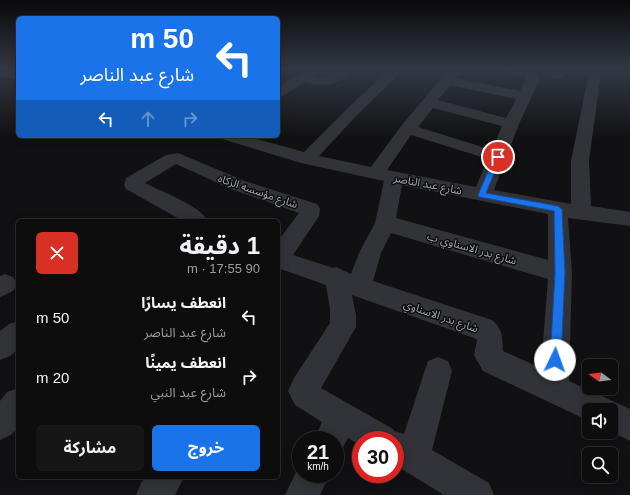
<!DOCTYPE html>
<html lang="ar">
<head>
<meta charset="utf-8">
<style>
  :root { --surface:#0d0d0e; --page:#161617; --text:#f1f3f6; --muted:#9a9c9e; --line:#2d2d2e; --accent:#1a73e8 }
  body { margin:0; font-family:Arial,"Noto Sans Arabic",sans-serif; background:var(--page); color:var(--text); direction:rtl; height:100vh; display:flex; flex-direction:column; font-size:15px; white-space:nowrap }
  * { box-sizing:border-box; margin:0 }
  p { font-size:13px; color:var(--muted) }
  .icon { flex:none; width:22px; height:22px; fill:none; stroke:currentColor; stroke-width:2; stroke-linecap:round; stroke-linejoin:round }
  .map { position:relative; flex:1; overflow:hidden; direction:ltr }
  .sheet { position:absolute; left:16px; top:219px; width:264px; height:260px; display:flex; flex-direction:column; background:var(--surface); border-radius:6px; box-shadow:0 2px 10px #0003,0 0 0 1px var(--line); direction:rtl }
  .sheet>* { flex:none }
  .guide { position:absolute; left:16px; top:16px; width:264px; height:122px; border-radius:6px; box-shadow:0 2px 10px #0003,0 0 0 1px var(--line); direction:rtl; background:#1a73e8; color:#fff; overflow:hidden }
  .needle { width:26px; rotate:285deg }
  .controls { position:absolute; left:582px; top:359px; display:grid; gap:8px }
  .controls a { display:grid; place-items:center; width:36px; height:36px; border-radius:6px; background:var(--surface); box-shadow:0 2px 10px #0003,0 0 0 1px var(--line); font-size:20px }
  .speed { position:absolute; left:292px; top:431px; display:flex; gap:8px; font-size:20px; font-weight:700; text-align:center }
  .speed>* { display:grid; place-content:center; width:52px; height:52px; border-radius:50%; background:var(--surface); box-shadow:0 2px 10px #0003,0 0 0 1px var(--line); line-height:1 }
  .speed small { font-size:10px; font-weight:400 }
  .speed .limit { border:6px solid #d22; background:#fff; color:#111 }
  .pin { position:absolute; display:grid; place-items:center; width:34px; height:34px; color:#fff; margin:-17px; border:2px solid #fff; border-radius:50%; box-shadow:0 1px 4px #0007 }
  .me { position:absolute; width:44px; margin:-22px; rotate:3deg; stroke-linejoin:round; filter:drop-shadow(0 0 3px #0008) }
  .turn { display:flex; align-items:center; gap:14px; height:84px; padding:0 20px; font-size:18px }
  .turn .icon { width:52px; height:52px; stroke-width:2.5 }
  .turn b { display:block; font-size:28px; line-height:34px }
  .lanes { display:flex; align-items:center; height:38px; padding:0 20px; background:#0003; justify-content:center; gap:20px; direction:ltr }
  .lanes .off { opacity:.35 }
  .round { display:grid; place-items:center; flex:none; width:42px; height:42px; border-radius:6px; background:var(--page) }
  .headline { display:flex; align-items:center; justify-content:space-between; height:68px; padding:0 20px }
  h1 { font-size:24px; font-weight:700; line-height:30px }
  .primary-button { display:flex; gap:8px; margin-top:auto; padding:8px 20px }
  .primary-button a { flex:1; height:46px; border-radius:6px; background:var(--accent); color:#fff; font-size:16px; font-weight:700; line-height:46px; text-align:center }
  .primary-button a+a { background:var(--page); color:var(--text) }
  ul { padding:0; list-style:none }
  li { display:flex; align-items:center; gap:12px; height:60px; padding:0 20px }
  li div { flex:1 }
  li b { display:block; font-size:15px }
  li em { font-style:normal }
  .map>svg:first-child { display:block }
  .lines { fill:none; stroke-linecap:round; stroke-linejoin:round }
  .minor { fill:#323338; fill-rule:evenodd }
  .route { fill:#1a73e8; stroke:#114b97 }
  .labels { text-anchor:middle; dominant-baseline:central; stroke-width:3; stroke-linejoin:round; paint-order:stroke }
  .street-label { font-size:11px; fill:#a2a8b4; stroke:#0c0c0e }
</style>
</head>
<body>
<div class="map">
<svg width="630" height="495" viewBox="0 0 630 495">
  <rect width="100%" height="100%" fill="#111113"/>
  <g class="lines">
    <g class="minor">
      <polygon points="0,69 18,72 18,80 0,76"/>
      <path d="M307 69H320L319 73 313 76 324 77 338 69H352C341 86 322 87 304 82L283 96 278 97V87Z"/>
      <path d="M391 69H404L356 116 319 156 371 167 401 126 449 69H462L456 78 520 91 526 79 525 77 500 72 498 69 529 70 534 71 540 79 519 124 494 190 571 204V161L589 72 592 69H600L601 72 589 161 591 206 630 212V226L568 218 572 273 569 381 630 409V441L611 432V410H589V421L483 371 474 355 477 340 474 338 352 295 356 315V327L321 388 393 429 394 431 404 434 428 361 438 357 448 361 452 371 432 450 489 483 494 495H444L395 465V440H361V446L348 438 341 451 335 454V440H314L322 422 295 405 288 391 294 378 330 323V309L326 285 278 268V241L299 213 231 189 176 164 145 183C162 192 199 205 208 221H183L126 189 124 185 126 178 166 155 178 153 245 181 317 204 320 209 319 216 293 255 333 268 336 267 351 274 359 253 375 223 384 181 301 163 222 139 220 136H246L304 152 357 99ZM450 85 516 99 506 118 438 100ZM433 108 502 126 492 150 418 127ZM411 135 488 159 476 187 387 170ZM402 185 548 214V260L396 218ZM391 233 548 279 541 368 503 351C502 339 504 330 492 320L373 281 381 253Z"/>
      <polygon points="554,69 566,69 563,78 553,78 551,75"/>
      <polygon points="5,274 13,277 17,284 13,291 0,297 0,276"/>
      <polygon points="18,321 18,349 10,356 0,360 0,331 9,324"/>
      <polygon points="18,388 18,427 11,435 0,440 0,401 7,392"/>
      <polygon points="301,462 301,474 330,474 320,495 285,495"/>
      <polygon points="145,477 184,477 175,495 136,495 141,483"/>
    </g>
  </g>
  <linearGradient id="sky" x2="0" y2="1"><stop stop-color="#09090a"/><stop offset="0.5" stop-color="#323844"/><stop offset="1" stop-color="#323844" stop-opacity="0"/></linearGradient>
  <rect width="630" height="138" fill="url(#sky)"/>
  <polygon class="route" points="495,155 498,155 501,157 486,193 558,206 562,209 565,273 561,360 559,364 555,365 551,364 550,360 555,273 554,211 479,197 478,195"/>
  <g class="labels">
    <g class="street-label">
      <text transform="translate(428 184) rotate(11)">شارع عبد الناصر</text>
      <text transform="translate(258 191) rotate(19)">شارع مؤسسه الزكاه</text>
      <text transform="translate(472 248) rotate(16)">شارع بدر الاسناوي ب</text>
      <text transform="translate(441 316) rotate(19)">شارع بدر الاسناوي</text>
    </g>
  </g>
</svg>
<div class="controls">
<a><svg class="needle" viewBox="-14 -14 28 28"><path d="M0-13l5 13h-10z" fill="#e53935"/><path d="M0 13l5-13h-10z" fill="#9a9c9e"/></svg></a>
<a><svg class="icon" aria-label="sound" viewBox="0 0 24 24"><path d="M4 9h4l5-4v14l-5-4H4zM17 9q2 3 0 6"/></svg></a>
<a><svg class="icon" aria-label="search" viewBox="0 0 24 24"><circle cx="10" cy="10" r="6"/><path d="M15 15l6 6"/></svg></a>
</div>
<div class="speed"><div>21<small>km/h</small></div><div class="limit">30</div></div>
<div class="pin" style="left:498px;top:157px;background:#d93025"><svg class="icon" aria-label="arrive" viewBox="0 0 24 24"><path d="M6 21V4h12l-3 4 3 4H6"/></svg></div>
<svg class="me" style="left:555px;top:360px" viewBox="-20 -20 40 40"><circle r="19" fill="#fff"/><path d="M0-13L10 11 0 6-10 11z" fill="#1a73e8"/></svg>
<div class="guide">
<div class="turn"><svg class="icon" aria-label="left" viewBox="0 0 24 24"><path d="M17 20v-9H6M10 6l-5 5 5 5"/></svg><div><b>50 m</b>شارع عبد الناصر</div></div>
<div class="lanes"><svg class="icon" aria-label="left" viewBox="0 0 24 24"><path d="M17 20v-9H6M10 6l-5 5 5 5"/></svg><svg class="icon off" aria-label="ahead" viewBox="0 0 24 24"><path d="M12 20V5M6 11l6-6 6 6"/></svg><svg class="icon off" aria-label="right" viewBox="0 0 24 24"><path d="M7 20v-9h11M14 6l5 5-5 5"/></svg></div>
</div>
<section class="sheet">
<div class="headline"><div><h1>1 دقيقة</h1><p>90 m · 17:55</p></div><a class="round" style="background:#d93025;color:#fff"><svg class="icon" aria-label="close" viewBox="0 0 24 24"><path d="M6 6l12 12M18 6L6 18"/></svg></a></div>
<ul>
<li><svg class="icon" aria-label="left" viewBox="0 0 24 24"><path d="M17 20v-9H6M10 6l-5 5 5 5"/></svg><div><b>انعطف يسارًا</b><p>شارع عبد الناصر</p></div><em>50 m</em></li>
<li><svg class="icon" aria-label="right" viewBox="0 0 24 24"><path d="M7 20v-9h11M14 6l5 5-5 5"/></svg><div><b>انعطف يمينًا</b><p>شارع عبد النبي</p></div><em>20 m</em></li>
</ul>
<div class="primary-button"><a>خروج</a><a>مشاركة</a></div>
</section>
</div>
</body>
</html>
